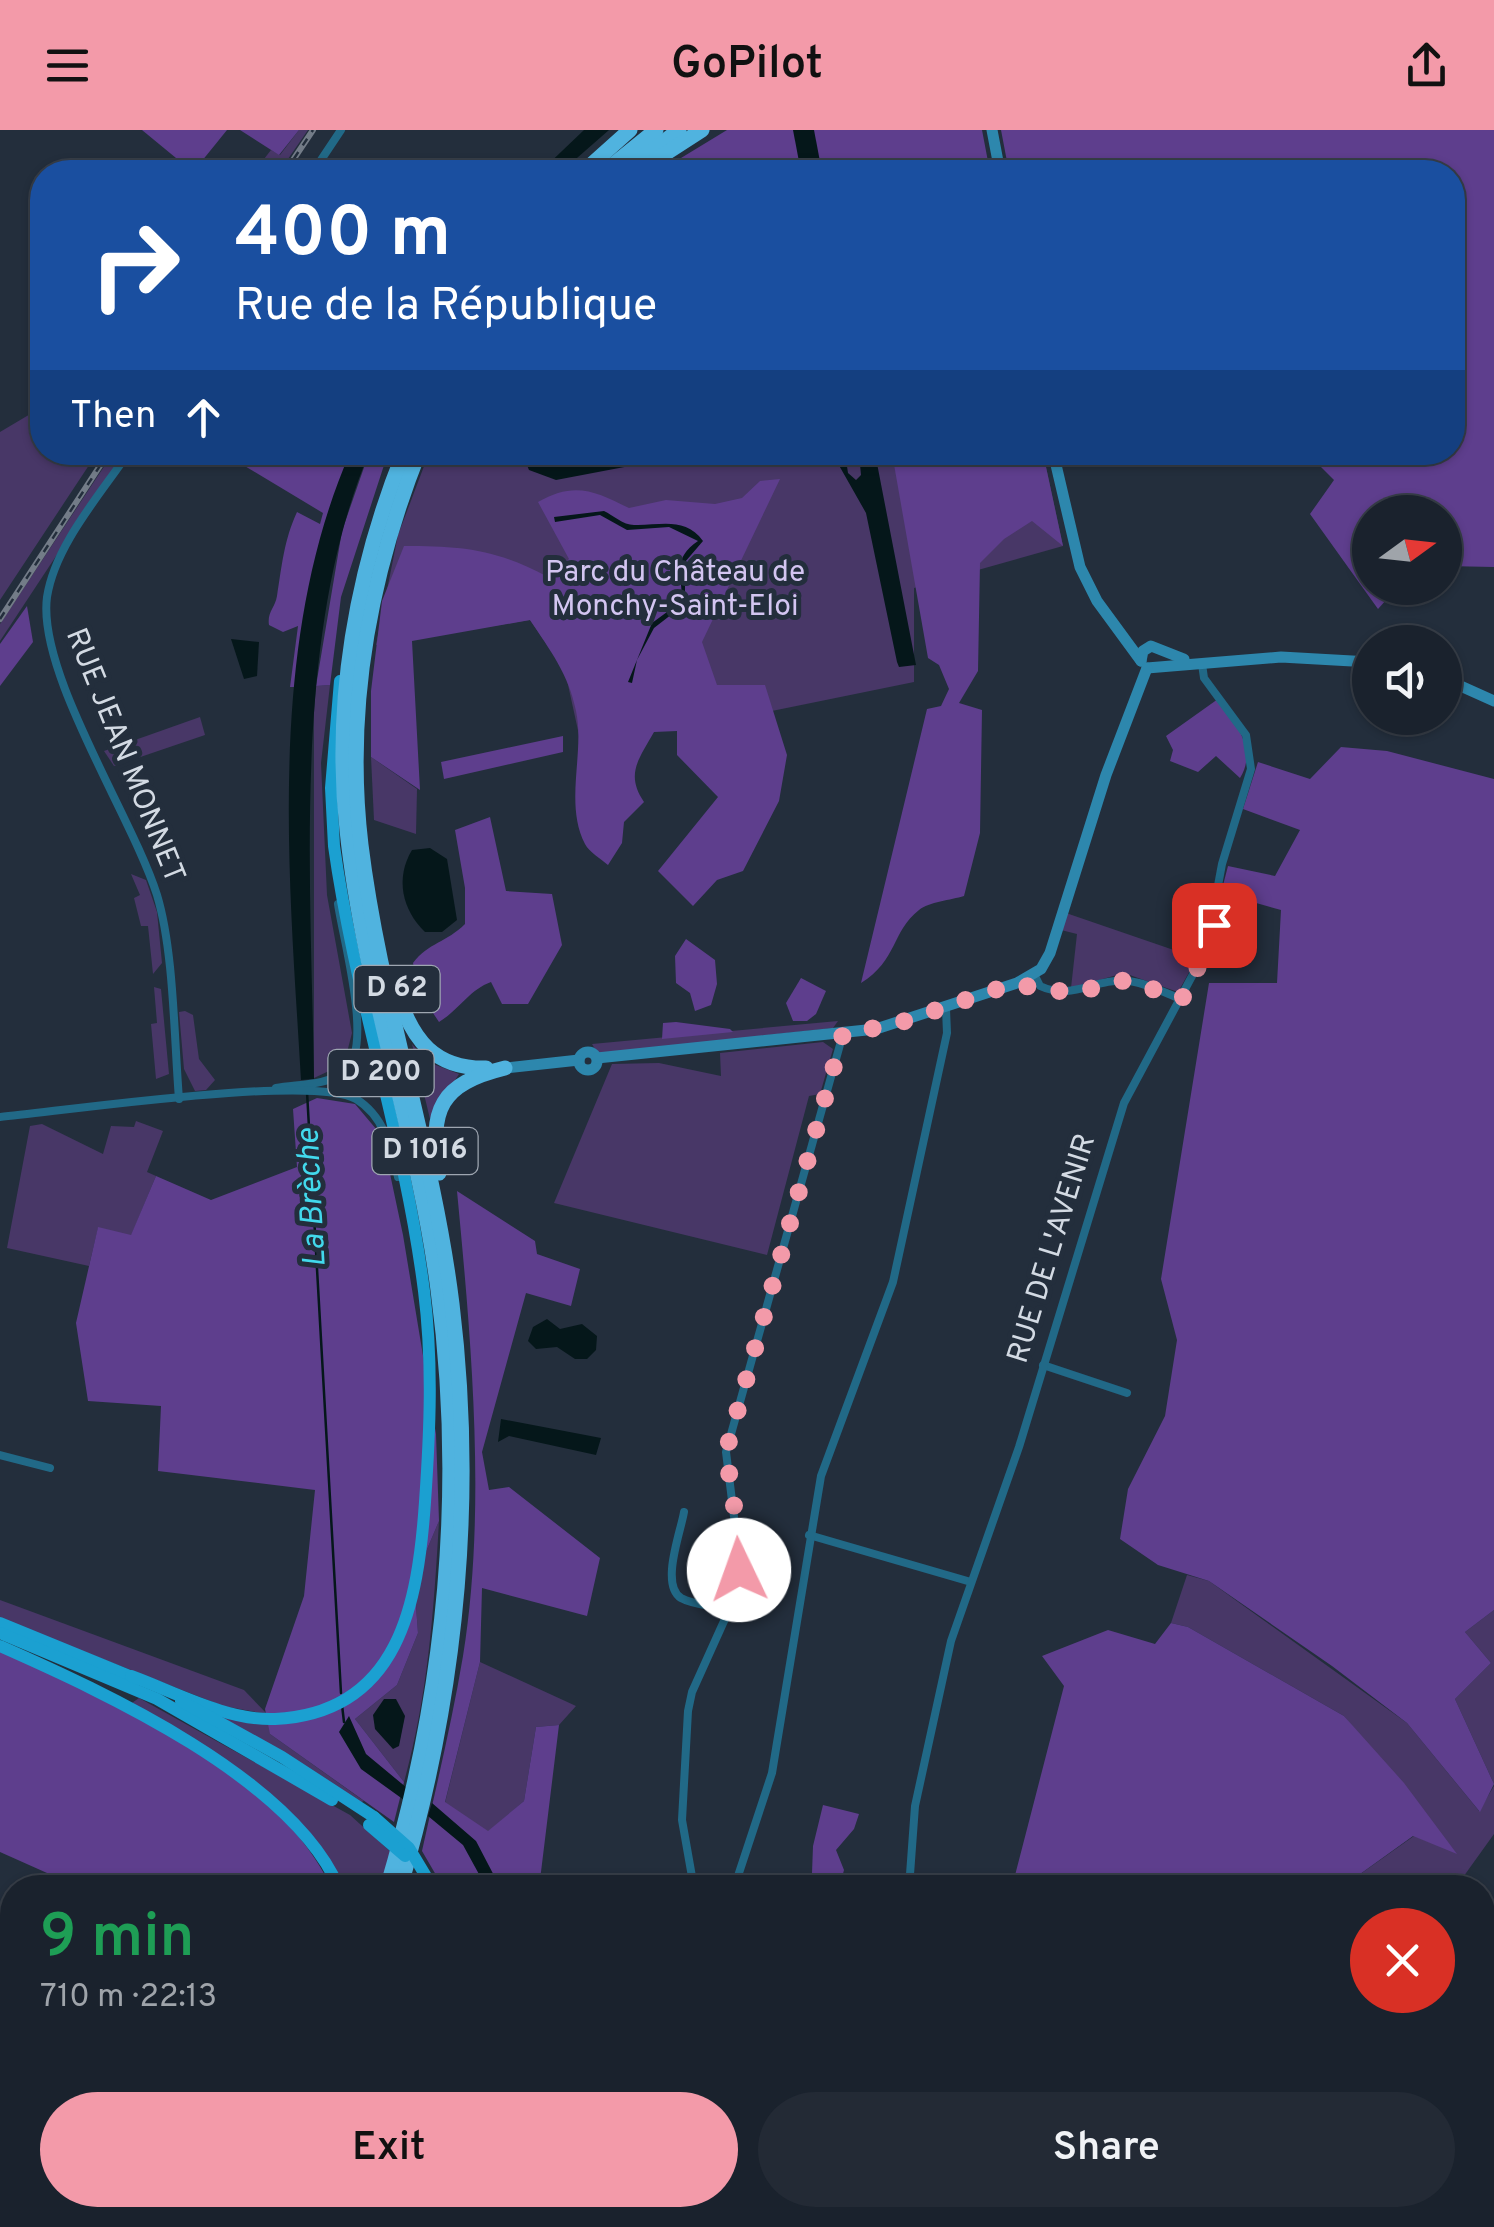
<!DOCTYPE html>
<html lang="en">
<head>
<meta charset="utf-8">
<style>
  :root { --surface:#1a222d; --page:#232a35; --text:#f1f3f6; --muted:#9fa4aa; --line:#383f49; --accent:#f39aa9 }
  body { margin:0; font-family:Overpass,sans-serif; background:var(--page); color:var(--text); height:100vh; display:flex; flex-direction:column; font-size:38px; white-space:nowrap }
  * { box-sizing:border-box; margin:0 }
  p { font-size:32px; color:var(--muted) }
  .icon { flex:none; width:55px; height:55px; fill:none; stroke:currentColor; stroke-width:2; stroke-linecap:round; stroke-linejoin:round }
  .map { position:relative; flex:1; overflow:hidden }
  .sheet { position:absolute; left:0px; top:1745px; width:1495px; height:352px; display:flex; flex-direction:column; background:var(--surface); border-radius:40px 40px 0 0; box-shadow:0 2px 8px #0004,0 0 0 2px var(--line) }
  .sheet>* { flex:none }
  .hud { position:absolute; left:30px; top:30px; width:1435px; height:305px; border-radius:40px; box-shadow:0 2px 8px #0004,0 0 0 2px var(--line); background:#1a4fa0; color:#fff; overflow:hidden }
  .needle { width:65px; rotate:75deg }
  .fabs { position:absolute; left:1352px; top:365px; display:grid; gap:20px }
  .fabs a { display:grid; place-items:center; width:110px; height:110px; border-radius:50%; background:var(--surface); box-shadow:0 2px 8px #0004,0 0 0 2px var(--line); font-size:50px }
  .pin { position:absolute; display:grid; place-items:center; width:85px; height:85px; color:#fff; margin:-42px; border-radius:20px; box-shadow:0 5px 15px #0006 }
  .me { position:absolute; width:110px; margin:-55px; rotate:357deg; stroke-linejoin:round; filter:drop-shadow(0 0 8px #0008) }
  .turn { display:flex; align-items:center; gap:35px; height:210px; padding:0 40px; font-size:45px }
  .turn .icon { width:130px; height:130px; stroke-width:2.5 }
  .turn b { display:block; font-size:70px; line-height:85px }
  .then { display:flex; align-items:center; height:95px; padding:0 40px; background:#0003; gap:20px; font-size:38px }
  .round { display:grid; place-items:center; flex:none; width:105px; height:105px; border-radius:52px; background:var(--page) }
  .summary { display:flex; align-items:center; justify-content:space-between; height:170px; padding:0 40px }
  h1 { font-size:60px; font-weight:600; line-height:75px; color:#1e9e55 }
  .cta { display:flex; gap:20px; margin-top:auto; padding:20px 40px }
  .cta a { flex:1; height:115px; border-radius:60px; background:var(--accent); color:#111; font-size:40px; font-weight:600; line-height:115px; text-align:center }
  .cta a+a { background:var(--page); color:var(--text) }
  header { display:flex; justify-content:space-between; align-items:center; height:130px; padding:0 40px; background:var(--accent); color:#111; font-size:45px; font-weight:600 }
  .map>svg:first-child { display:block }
  .green { fill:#483767 }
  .forest { fill:#5e3e8d }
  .water { fill:#05171a }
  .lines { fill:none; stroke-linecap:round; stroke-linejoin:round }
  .stream { stroke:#05171a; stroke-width:2.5 }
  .street { stroke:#216987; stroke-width:8 }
  .secondary { stroke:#2d87ad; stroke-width:11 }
  .primary { stroke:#1ba0d1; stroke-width:12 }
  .highway { stroke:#50b3df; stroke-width:15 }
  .rail-casing { stroke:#737c88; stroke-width:6 }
  .rail { stroke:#232e3c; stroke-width:2.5; stroke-dasharray:8; stroke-linecap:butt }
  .primary-bridge { stroke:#1ba0d1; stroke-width:12 }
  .route { stroke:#f39aa9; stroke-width:18; stroke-dasharray:0 32.4 }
  .labels { text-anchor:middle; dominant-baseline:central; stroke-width:10; stroke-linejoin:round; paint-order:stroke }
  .shield { fill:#232e3c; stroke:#9ea6b1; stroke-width:2.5 }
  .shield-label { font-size:28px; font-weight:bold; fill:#d3dae3 }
  .park-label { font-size:30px; fill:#d3c5f1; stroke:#232e3c }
  .street-label { font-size:30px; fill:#d3dae3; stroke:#232e3c }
  .water-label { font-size:32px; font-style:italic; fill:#42d9ec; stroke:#232e3c }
</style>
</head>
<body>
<header><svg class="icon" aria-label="menu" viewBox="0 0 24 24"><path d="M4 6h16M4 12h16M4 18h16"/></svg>GoPilot<svg class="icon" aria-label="share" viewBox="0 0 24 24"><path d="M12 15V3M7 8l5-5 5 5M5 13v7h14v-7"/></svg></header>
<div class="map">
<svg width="1494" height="2097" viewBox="0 0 1494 2097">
  <rect width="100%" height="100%" fill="#232e3c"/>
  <g class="green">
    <polygon points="299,0 308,0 279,42 254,42 271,20 280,25"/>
    <polygon points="32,283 42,290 42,322 97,323 0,470 0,302"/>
    <polygon points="113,323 124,323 0,511 0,494"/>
    <polygon points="429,323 1043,323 1063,416 914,458 914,552 713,593 579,605 565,541 530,490 376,515 398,405"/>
    <polygon points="330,555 321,633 327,765 352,903 344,934 314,948 314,582 316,556"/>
    <polygon points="200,587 205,605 114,636 104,621"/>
    <polygon points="371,627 417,659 416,704 374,690"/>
    <polygon points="131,744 146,750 157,782 162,833 153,844 148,796 141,796 134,768 140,765"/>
    <polygon points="1066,783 1197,828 1178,862 1124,843 1071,858 1077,804 1061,800"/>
    <polygon points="154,857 161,859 169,944 156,949 151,894 157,893"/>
    <polygon points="185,881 193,885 199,929 215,950 206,960 195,961 184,939 179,882"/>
    <polygon points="838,891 833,898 598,924 592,914"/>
    <polygon points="823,912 833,919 820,964 809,966 767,1125 554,1073 612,934 659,933 721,946 720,923"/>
    <polygon points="412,914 428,932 459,944 430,989"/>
    <polygon points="136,991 163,1001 147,1042 156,1046 131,1106 98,1098 89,1136 7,1118 30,996 42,994 103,1024 111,996 134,997"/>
    <path d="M439 1391C434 1479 428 1566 404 1652L355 1589 397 1555 418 1503 414 1450Z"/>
    <polygon points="1187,1445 1209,1451 1407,1593 1479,1681 1494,1656 1494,1704 1456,1757 1342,1757 1414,1706 1455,1722 1344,1586 1188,1497 1171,1493"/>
    <polygon points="0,1470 244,1560 267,1584 223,1576 0,1489"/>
    <polygon points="1494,1480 1494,1654 1455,1569 1491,1533 1465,1502"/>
    <polygon points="480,1532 576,1576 559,1595 536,1597 524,1671 488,1702 445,1673"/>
    <polygon points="139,1568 350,1685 392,1723 381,1757 342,1757 290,1683 129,1575"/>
    <polygon points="205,1579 270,1591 270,1604 364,1671 359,1673"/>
  </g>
  <g class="forest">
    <polygon points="142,0 227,0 193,42"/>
    <polygon points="240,0 299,0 279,25"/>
    <polygon points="727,0 982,0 990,42 822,42 819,28 790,29 766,42 658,42"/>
    <polygon points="1001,0 1494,0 1494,437 1445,436 1445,382 1370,382 1370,458 1397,458 1378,479 1310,384 1334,350 1307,323 1452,322 1452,42 1009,42"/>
    <path d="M223 323H350L316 431 295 557H290L298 496 283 502 269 495C267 482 275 478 277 466 282 435 284 410 297 382L320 394 323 383Z"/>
    <polygon points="369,323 388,323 341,467 330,555 316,556 342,401"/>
    <path d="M892 323H1043L1063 416 1032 391 1004 409 980 433 978 541 959 573 982 580 980 703 964 766C951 770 929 772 919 780 891 802 898 830 861 853L927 579 941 576 949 559 939 535 928 528Z"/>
    <path d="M780 349 702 512 717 555H765L787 625 779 671 743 741 717 750 693 776 658 741 718 667 677 625V601L654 602C639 629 625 644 644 672L624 692 622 713 608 735C601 729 589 722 585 714 564 673 585 623 576 581 569 545 550 520 530 490L412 511 420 660 371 627V561L382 471 404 416C462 416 496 419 548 447L569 429 538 372C574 351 595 361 629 378L666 370 715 374 742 368 760 351Z"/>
    <polygon points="27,476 33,512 0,556 0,514"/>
    <path d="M1218 569C1235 593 1258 619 1240 648L1216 626 1198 642 1170 631 1173 620 1166 606Z"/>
    <polygon points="563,606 563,622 444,649 441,632"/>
    <polygon points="1341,617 1387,621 1494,649 1494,1480 1465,1502 1491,1533 1455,1569 1494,1654 1480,1682 1407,1593 1332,1536 1209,1451 1158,1435 1120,1409 1128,1359 1165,1286 1177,1210 1161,1149 1209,853 1277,853 1281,780 1221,763 1228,736 1275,746 1300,700 1243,679 1258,632 1310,649"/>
    <path d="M490 687 506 761 552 764 562 815 528 874H502L491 852C469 860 459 880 439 892L419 862 413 833C428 813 447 812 465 794V758L455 700Z"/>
    <polygon points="686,809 715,830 717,854 711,875 695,881 690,863 676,853 675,826"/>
    <polygon points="801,848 826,861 816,884 807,891 793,891 786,873"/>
    <polygon points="676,892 730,899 733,902 662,909 663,893"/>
    <polygon points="317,968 355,974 382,1006 403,1105 436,1304 439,1391 414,1450 418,1503 397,1555 355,1589 404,1652 394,1692 270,1604 265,1579 304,1466 315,1360 158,1341 161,1276 88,1271 76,1193 98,1097 131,1105 156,1046 211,1070 297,1037 293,979"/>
    <path d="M457 1061 535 1111 537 1124 580 1139 571 1176 526 1163 482 1322 489 1360 509 1357 600 1428 587 1486 482 1458 480 1532 445 1672 488 1701 524 1671 536 1597 559 1595 540 1750 527 1757H443L422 1721C436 1657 452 1592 463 1526 487 1378 471 1209 457 1061Z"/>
    <polygon points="1171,1493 1188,1497 1344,1586 1404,1653 1457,1724 1413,1706 1342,1757 1012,1757 1064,1556 1042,1526 1108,1500 1155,1514"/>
    <path d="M0 1519C111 1574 276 1640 331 1757H55L56 1747 0 1722Z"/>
    <polygon points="823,1675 859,1684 854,1699 836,1720 844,1740 841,1751 812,1743 813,1716"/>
    <polygon points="3,2010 12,2010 12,2085 239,2085 235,2097 0,2097"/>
    <polygon points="336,2085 409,2085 404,2097 326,2097"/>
    <polygon points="1063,2085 1363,2085 1379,2097 1062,2097"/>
  </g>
  <g class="water">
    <polygon points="584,0 609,0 561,42 540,42"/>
    <polygon points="793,0 814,0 822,42 801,42"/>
    <path d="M350 323H369C292 507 311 747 314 949L301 950C289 744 266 516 350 323Z"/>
    <polygon points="522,323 522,322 698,323 556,350 529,340"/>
    <polygon points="832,323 845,323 848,343 856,350 861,345 859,323 875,323 916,535 899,537 897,532 866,383"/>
    <path d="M604 381C613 385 623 395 634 395 659 396 685 386 703 411L685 432V474L654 498 637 530 632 553 628 552 652 493 682 471C682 442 672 429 698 411L669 397 627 400 600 385 555 392 554 387Z"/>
    <polygon points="231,509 259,512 257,546 244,549"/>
    <path d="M430 718 447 729 457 790 442 802H425C402 780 395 748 412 720Z"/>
    <polygon points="547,1189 560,1199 582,1194 597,1206 596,1220 587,1229 575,1229 557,1217 536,1219 528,1211 533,1197"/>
    <polygon points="501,1289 601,1308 596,1325 509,1306 498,1312"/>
    <polygon points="384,1569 396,1569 405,1586 399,1616 393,1619 375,1599 373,1585"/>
    <polygon points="349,1586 366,1624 407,1658 404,1670 361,1639 339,1602"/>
    <polygon points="432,1673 476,1711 500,1757 486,1757 463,1715 428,1686"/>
  </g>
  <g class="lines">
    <g class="stream">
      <polyline points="307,962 341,1563"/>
      <polyline points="342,1575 344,1592"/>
    </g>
    <g class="street">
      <polyline points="313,42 341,0"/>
      <path d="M129 322C100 365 55 415 47 467 37 543 132 686 157 765 174 821 174 908 179 969"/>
      <path d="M1034 844 1040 856C1072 871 1095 848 1127 851 1145 852 1165 863 1181 869"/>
      <path d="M276 958C297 954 326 956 344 942 375 920 343 810 338 774"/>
      <path d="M0 987C64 981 313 944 356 969 384 986 391 1017 398 1047"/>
      <polyline points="1043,1235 1127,1263"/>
      <polyline points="0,1325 50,1338"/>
      <path d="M684 1382C681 1401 660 1455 681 1468 693 1475 716 1476 729 1480"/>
      <polyline points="809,1405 971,1452"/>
      <polyline points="694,1758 682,1690 688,1581 692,1562 729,1480 740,1435 726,1322 843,904"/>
      <polyline points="734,1758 772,1643 821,1346 893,1152 947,903 946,879"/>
      <polyline points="909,1758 915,1676 951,1511 1019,1317 1124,973 1206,820 1222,734 1251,639 1246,605 1204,548 1202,534"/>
      <polyline points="0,1882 12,1885"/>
      <polyline points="0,1991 12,1967"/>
      <polyline points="416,2097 419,2085"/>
      <polyline points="531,2097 535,2085"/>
      <polyline points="851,2097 854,2085"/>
    </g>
    <g class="secondary">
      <polyline points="992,0 1000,42"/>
      <polyline points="1053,322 1080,437 1097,471 1141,531"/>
      <polyline points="1141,531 1143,521 1151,516 1184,529"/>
      <polyline points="1147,538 1281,527 1370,532"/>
      <polyline points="1445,549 1494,571"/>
      <circle cx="588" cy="931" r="9"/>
      <polyline points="597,928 876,899 1017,853 1041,839 1050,823 1106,645 1147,538"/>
      <polyline points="505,938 579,930"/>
    </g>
    <g class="primary">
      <polyline points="0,1493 137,1549"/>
      <polyline points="0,1503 157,1569 332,1670"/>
      <path d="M0 1516C104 1562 292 1648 339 1758"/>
      <path d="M131 1546C175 1562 227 1591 275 1589 400 1583 418 1472 425 1372 430 1301 433 1232 424 1161 405 1010 355 866 334 716L331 658 340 551"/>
      <polyline points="181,1571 282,1627 374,1687"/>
      <polyline points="315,2097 325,2085"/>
    </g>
    <g class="highway">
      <polyline points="583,42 630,0"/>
      <polyline points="604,42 656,0"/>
      <polyline points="624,42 679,0"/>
      <polyline points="637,42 702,0"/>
      <path d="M398 864C412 910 435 939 486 938"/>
      <path d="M439 1043C429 979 440 954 505 938"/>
      <path d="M387 1758C445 1562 465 1362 438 1160 418 1005 363 855 347 700 333 572 356 441 404 322"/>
      <path d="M400 1758C456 1568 476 1371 452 1174 433 1019 380 870 361 715 345 579 369 448 419 322"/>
      <polyline points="277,2097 281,2085"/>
      <polyline points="290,2097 294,2085"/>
    </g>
    <g class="rail-casing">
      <g id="rail">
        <polyline points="285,42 313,0"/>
        <polyline points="0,489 109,322"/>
      </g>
    </g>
    <use href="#rail" class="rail"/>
    <g class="primary-bridge">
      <polyline points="374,1687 409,1718 433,1758"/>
      <polyline points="369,1695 405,1726"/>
    </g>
  </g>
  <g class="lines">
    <polyline class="route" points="739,1440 739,1409 726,1322 843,904 896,894 1012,854 1073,863 1126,850 1182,869 1204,825 1214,795"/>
  </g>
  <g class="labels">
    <g class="shield">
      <rect x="354.5" y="836" width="85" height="46" rx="8"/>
      <rect x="328.5" y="920" width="105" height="46" rx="8"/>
      <rect x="372.5" y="998" width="105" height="46" rx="8"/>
    </g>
    <g class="shield-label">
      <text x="397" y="859">D 62</text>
      <text x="381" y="943">D 200</text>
      <text x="425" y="1021">D 1016</text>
    </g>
    <g class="park-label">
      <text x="675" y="443">Parc du Château de<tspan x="675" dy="34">Monchy-Saint-Eloi</tspan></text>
    </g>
    <g class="street-label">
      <text transform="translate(124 626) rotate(68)">RUE JEAN MONNET</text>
      <text transform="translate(1053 1119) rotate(-73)">RUE DE L'AVENIR</text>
    </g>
    <g class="water-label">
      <text transform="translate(313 1068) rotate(-93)">La Brèche</text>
    </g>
  </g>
</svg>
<div class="fabs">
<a><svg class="needle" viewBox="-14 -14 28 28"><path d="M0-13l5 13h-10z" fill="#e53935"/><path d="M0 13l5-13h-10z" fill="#9fa4aa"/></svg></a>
<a><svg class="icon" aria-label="sound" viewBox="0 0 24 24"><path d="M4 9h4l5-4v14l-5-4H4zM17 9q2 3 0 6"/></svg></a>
</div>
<div class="pin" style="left:1214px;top:795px;background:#d93025"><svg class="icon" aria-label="arrive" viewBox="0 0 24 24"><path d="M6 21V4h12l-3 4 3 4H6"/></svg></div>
<svg class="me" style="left:739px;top:1440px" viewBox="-20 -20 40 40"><circle r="19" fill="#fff"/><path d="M0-13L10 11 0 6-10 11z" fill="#f39aa9"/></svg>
<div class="hud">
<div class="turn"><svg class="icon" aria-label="right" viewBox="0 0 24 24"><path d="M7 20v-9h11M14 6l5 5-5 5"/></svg><div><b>400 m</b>Rue de la République</div></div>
<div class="then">Then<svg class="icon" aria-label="ahead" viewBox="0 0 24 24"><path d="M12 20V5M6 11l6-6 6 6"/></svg></div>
</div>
<section class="sheet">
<div class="summary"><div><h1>9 min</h1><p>710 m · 22:13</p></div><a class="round" style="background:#d93025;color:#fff"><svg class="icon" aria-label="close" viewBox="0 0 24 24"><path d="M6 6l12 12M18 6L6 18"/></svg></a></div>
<div class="cta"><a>Exit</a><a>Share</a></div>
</section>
</div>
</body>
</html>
